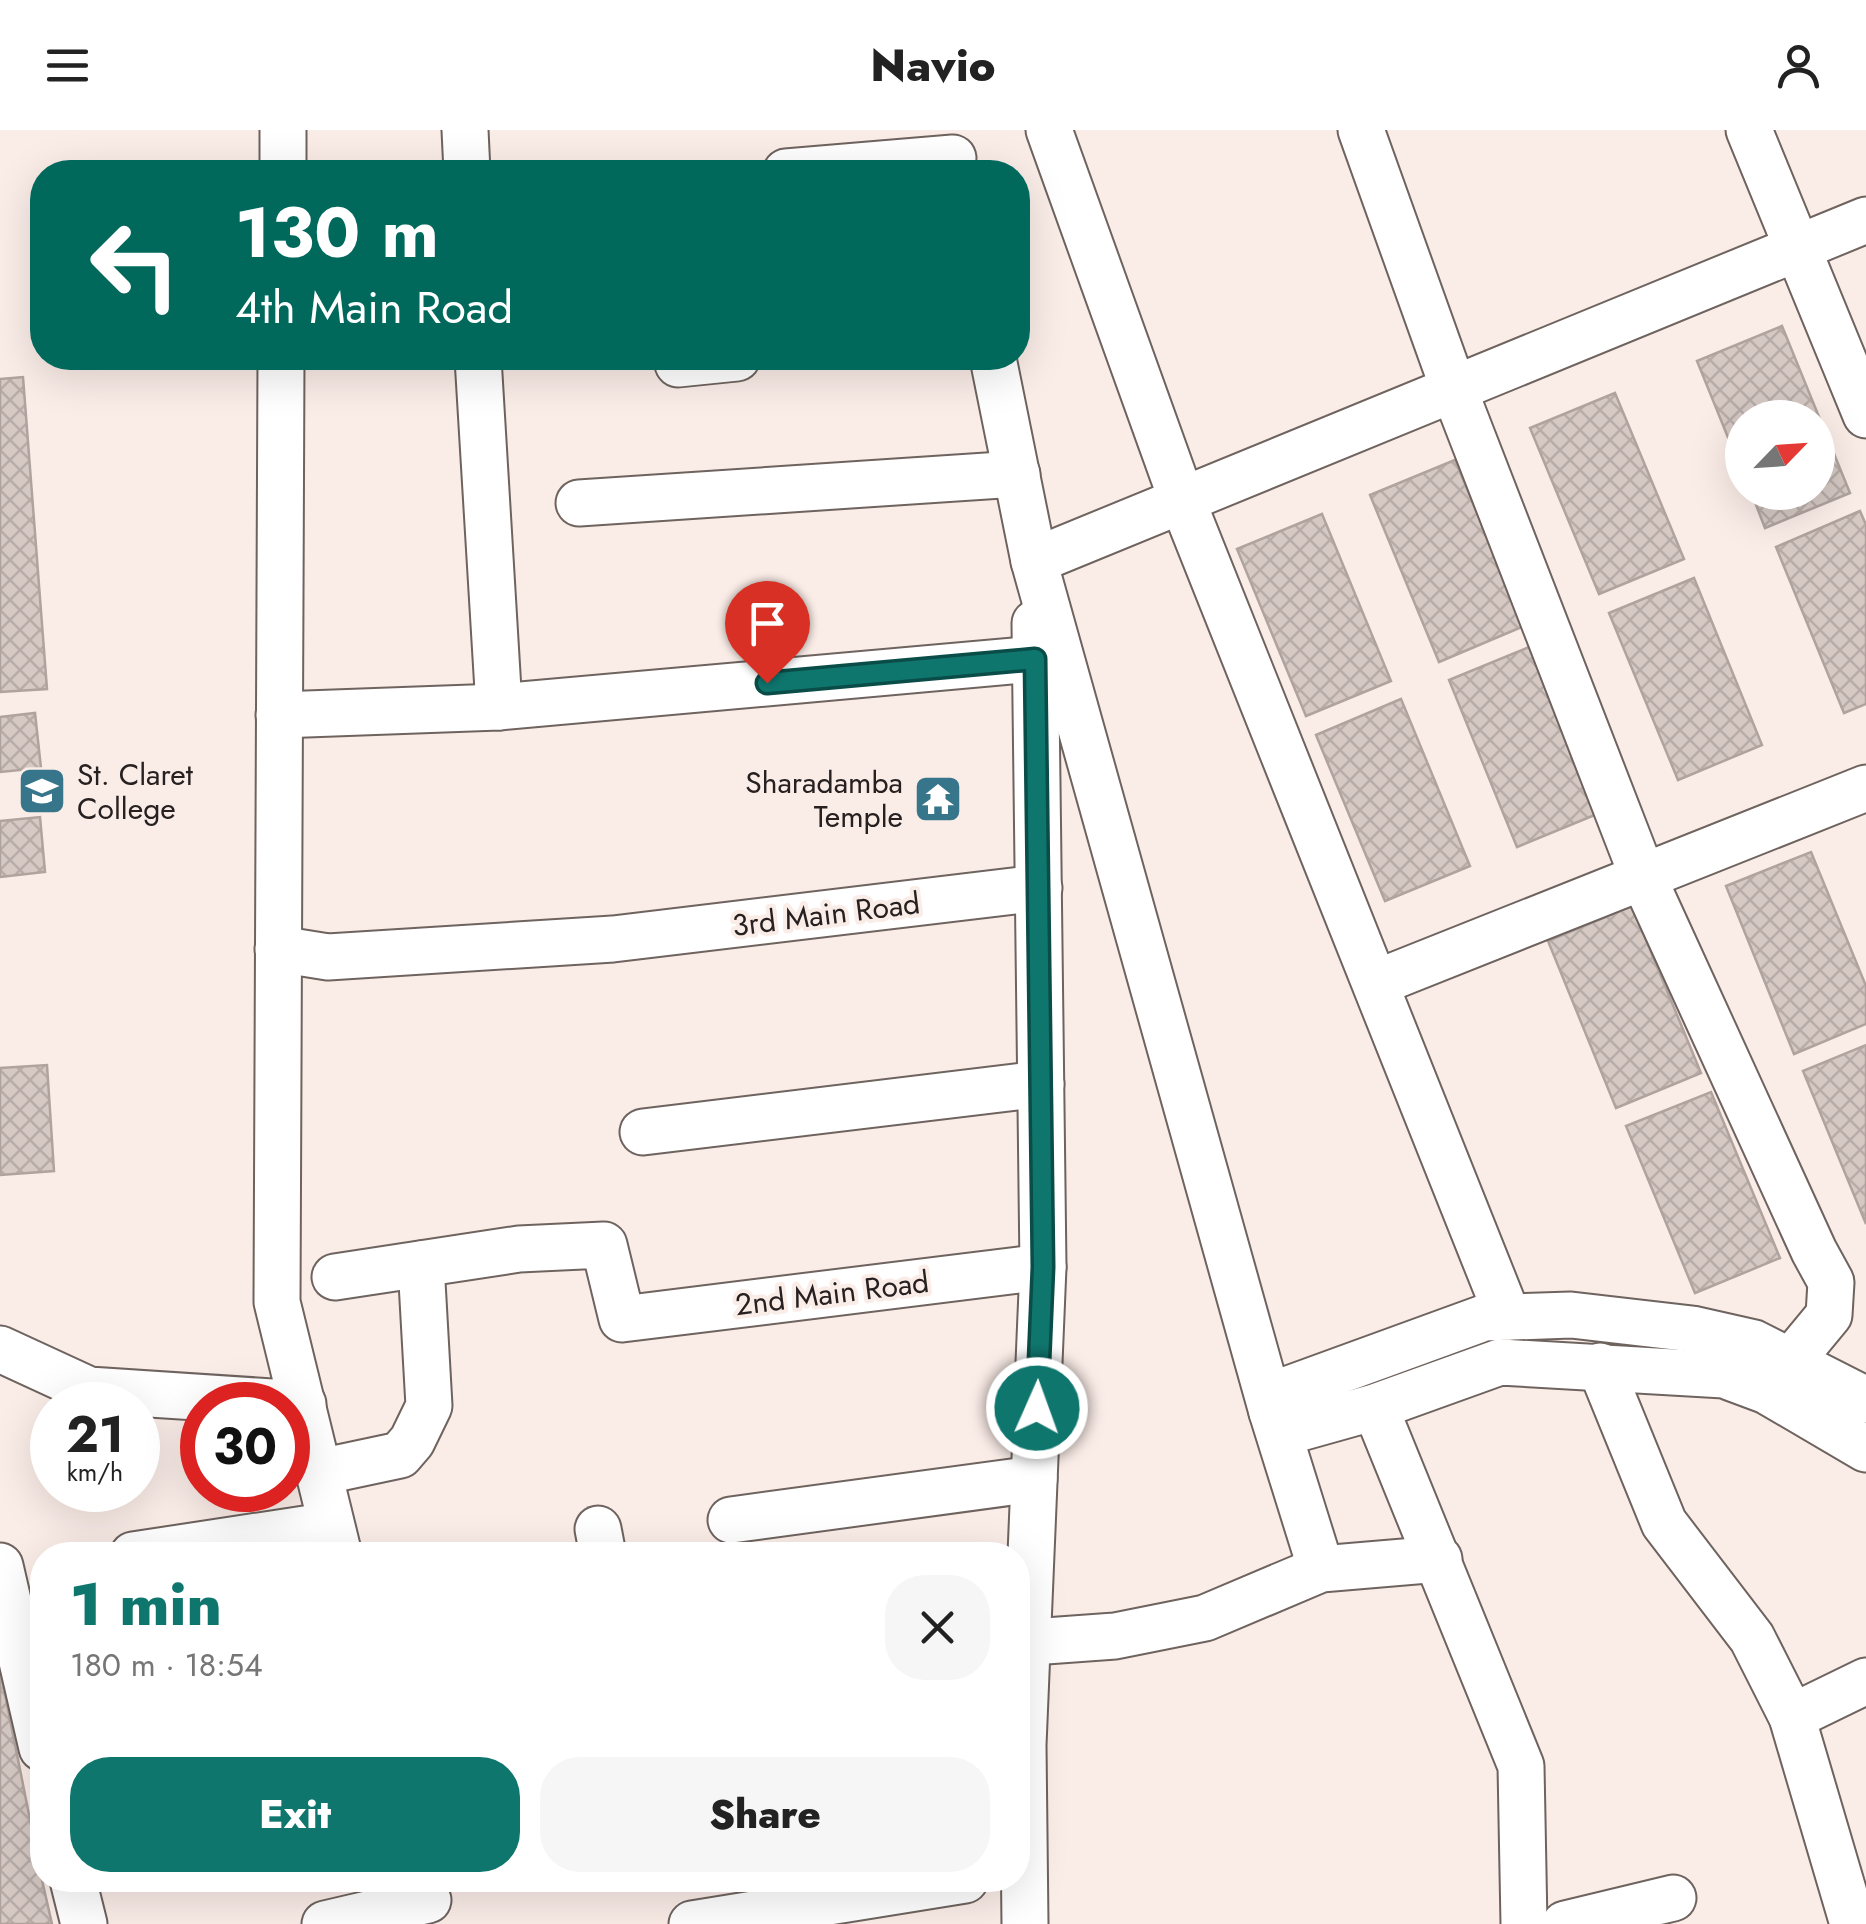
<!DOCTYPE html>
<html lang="en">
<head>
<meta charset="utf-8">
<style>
  :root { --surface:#fff; --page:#f6f6f6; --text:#222; --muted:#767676; --accent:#0f766e }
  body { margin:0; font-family:Jost,sans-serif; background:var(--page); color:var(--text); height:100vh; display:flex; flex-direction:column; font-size:38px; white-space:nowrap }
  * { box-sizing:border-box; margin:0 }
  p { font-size:32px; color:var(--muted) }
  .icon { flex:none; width:55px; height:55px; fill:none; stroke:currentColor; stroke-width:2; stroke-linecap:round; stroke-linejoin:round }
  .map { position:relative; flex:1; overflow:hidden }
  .panel { position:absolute; left:30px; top:1412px; width:1000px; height:350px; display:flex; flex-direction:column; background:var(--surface); border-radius:40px; box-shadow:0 10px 40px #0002 }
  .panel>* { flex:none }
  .top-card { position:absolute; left:30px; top:30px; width:1000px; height:210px; border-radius:40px; box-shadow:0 10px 40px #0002; background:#00695c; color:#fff; overflow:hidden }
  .needle { width:65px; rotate:65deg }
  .tools { position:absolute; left:1725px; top:270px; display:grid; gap:20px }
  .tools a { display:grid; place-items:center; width:110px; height:110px; border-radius:50%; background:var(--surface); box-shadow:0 10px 40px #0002; font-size:50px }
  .speed { position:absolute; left:30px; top:1252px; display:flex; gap:20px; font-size:50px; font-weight:700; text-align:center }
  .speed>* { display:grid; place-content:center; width:130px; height:130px; border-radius:50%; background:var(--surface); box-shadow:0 10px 40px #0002; line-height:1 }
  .speed small { font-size:25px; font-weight:400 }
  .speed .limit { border:15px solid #d22; background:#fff; color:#111 }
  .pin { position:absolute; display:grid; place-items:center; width:85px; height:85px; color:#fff; margin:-102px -42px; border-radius:50% 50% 50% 0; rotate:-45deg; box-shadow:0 0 10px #0007 }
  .pin .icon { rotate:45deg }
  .me { position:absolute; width:110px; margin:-55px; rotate:2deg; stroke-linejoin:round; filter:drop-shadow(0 0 8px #0008) }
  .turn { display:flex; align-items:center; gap:35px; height:210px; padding:0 40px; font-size:45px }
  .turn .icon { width:130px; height:130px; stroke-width:2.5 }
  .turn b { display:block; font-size:70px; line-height:85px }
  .round { display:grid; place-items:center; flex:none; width:105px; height:105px; border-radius:40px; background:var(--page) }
  .head { display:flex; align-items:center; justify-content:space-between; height:170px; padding:0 40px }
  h1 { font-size:60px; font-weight:800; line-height:75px; color:var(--accent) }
  .primary-button { display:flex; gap:20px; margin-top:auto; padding:20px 40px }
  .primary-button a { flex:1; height:115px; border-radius:40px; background:var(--accent); color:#fff; font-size:40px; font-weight:800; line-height:115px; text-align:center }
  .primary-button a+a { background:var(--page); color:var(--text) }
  header { display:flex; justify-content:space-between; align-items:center; height:130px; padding:0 40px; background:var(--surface); font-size:45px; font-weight:800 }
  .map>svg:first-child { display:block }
  .building { fill:url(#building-cross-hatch); stroke:#b0a39e; stroke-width:2.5 }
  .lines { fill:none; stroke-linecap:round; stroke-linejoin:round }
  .minor-casing { stroke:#6e635e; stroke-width:49 }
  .minor { stroke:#fff; stroke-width:45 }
  .route-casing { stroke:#0a4d48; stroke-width:25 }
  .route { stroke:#0f766e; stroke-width:18 }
  .labels { text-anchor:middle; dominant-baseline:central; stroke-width:8; stroke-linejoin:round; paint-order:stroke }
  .poi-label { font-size:30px; fill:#262120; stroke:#faece7; text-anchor:start }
  .street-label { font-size:30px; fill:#262120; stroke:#faece7 }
</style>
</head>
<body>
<header><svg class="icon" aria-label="menu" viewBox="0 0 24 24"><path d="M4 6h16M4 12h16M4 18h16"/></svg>Navio<svg class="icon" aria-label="person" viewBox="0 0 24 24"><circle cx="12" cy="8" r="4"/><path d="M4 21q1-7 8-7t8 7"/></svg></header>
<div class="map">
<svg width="1866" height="1794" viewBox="0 0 1866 1794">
  <defs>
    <pattern id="building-cross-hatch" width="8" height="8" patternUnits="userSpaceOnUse" patternTransform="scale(2.5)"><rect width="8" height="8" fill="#d6c9c4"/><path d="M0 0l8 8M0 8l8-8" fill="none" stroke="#b8aca8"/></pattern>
  </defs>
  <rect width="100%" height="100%" fill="#faece7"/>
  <g class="building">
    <polygon points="1782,196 1850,363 1765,398 1751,362 1818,362 1818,288 1742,288 1742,342 1697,231"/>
    <polygon points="23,247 47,559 0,562 0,249"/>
    <polygon points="1615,263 1684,429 1599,464 1530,298"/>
    <polygon points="1455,330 1524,496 1439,532 1370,365"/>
    <polygon points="1860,381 1866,395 1866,574 1844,583 1776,417"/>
    <polygon points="1322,384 1391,551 1306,586 1237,419"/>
    <polygon points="1694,448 1762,615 1678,650 1609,483"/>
    <polygon points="1534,515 1602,682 1517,717 1449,550"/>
    <polygon points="1401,569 1470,736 1385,771 1316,605"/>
    <polygon points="35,583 41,638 0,642 0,587"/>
    <polygon points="40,687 45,742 0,747 0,691"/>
    <polygon points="1811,722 1866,856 1866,894 1794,924 1726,756"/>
    <polygon points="1632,776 1701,943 1616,978 1548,811"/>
    <polygon points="1866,915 1866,1094 1803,941"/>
    <polygon points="47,935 54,1041 0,1045 0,938"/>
    <polygon points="1711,962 1780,1128 1695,1163 1626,996"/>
    <polygon points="0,1539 42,1750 52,1794 0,1794"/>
  </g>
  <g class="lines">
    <g class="minor-casing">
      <g id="minor">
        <polyline points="465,0 467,42"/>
        <polyline points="1049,0 1182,370 1508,1187"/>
        <polyline points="1361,0 1453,257 1643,747 1814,1121 1831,1152 1829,1185 1791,1231"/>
        <polyline points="1749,0 1866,285"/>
        <polyline points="283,42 283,0"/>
        <polyline points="786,42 953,28"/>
        <polyline points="281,228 277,1172 339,1425"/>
        <polyline points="478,228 499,577"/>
        <polyline points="993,228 1034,431 1272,1282 1300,1298 1375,1277 1500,1232 1724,1245 1767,1261 1866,1319"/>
        <polyline points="678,234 737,228"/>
        <polyline points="579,373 1017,344"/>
        <polyline points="1034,431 1866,90"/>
        <polyline points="279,585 499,577 1035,529"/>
        <polyline points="278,819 328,827 613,809 1039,758"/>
        <polyline points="1376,853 1866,658"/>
        <polyline points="643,1002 1041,954"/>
        <polyline points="335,1147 519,1119 604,1115 622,1189 1043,1137"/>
        <polyline points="0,1219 89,1260 303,1274"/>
        <polyline points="1600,1236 1664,1393 1752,1508 1792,1587 1853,1794"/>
        <polyline points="1375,1277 1521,1636 1524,1794"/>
        <polyline points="320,1342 400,1325 412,1311 429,1276 421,1134"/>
        <polyline points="731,1390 1034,1349"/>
        <polyline points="598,1399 603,1425"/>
        <polyline points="133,1425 331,1395"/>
        <polyline points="0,1436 42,1618"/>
        <polyline points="1321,1439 1272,1282 1289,1259 1484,1188 1571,1185 1692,1199 1754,1213 1866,1270"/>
        <polyline points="1018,1513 1115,1506 1205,1488 1321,1439 1439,1429"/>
        <polyline points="1792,1587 1866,1551"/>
        <polyline points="73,1750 84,1794"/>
        <polyline points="325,1794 428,1770"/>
        <polyline points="692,1794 965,1750"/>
        <polyline points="1025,1794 1023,1615 1043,1137 1035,493"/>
        <polyline points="1565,1794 1673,1768"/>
      </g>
    </g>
    <use href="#minor" class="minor"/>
  </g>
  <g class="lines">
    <g class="route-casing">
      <polyline id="route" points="767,553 1035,529 1043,1137 1037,1278"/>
    </g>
    <use href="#route" class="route"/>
  </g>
  <defs>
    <g id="university-square" transform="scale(2.5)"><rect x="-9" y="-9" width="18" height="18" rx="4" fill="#37758b" stroke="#faece7"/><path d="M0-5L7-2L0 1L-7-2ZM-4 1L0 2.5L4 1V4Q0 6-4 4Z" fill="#fff"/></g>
    <g id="temple-square" transform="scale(2.5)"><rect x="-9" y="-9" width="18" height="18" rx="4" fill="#37758b" stroke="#faece7"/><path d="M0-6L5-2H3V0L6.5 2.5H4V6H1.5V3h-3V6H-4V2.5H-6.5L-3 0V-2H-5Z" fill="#fff"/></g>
  </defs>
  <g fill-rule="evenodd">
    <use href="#university-square" x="42" y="661"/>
    <use href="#temple-square" x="938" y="669"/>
  </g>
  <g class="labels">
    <g class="poi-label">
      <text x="77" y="644">St. Claret<tspan x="77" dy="34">College</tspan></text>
      <text x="903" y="652" text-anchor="end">Sharadamba<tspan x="903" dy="34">Temple</tspan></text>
    </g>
    <g class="street-label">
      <text transform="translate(826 784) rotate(-7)">3rd Main Road</text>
      <text transform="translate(832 1163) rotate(-7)">2nd Main Road</text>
    </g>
  </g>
</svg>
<div class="tools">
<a><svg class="needle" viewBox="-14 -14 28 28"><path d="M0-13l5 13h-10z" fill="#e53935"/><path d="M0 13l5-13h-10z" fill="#767676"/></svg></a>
</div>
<div class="speed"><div>21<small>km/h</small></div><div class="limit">30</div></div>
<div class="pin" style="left:767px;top:553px;background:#d93025"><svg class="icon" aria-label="arrive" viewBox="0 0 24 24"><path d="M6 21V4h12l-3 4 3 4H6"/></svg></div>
<svg class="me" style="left:1037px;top:1278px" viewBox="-20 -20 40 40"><circle r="17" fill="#0f766e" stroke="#fff" stroke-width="3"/><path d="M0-11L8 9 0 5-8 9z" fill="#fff"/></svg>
<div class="top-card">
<div class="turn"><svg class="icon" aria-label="left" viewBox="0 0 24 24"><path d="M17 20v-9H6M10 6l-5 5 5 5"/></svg><div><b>130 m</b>4th Main Road</div></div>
</div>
<section class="panel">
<div class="head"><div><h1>1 min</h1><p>180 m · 18:54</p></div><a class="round"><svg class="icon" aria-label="close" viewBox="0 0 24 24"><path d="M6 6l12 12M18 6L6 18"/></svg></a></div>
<div class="primary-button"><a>Exit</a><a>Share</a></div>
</section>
</div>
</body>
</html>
